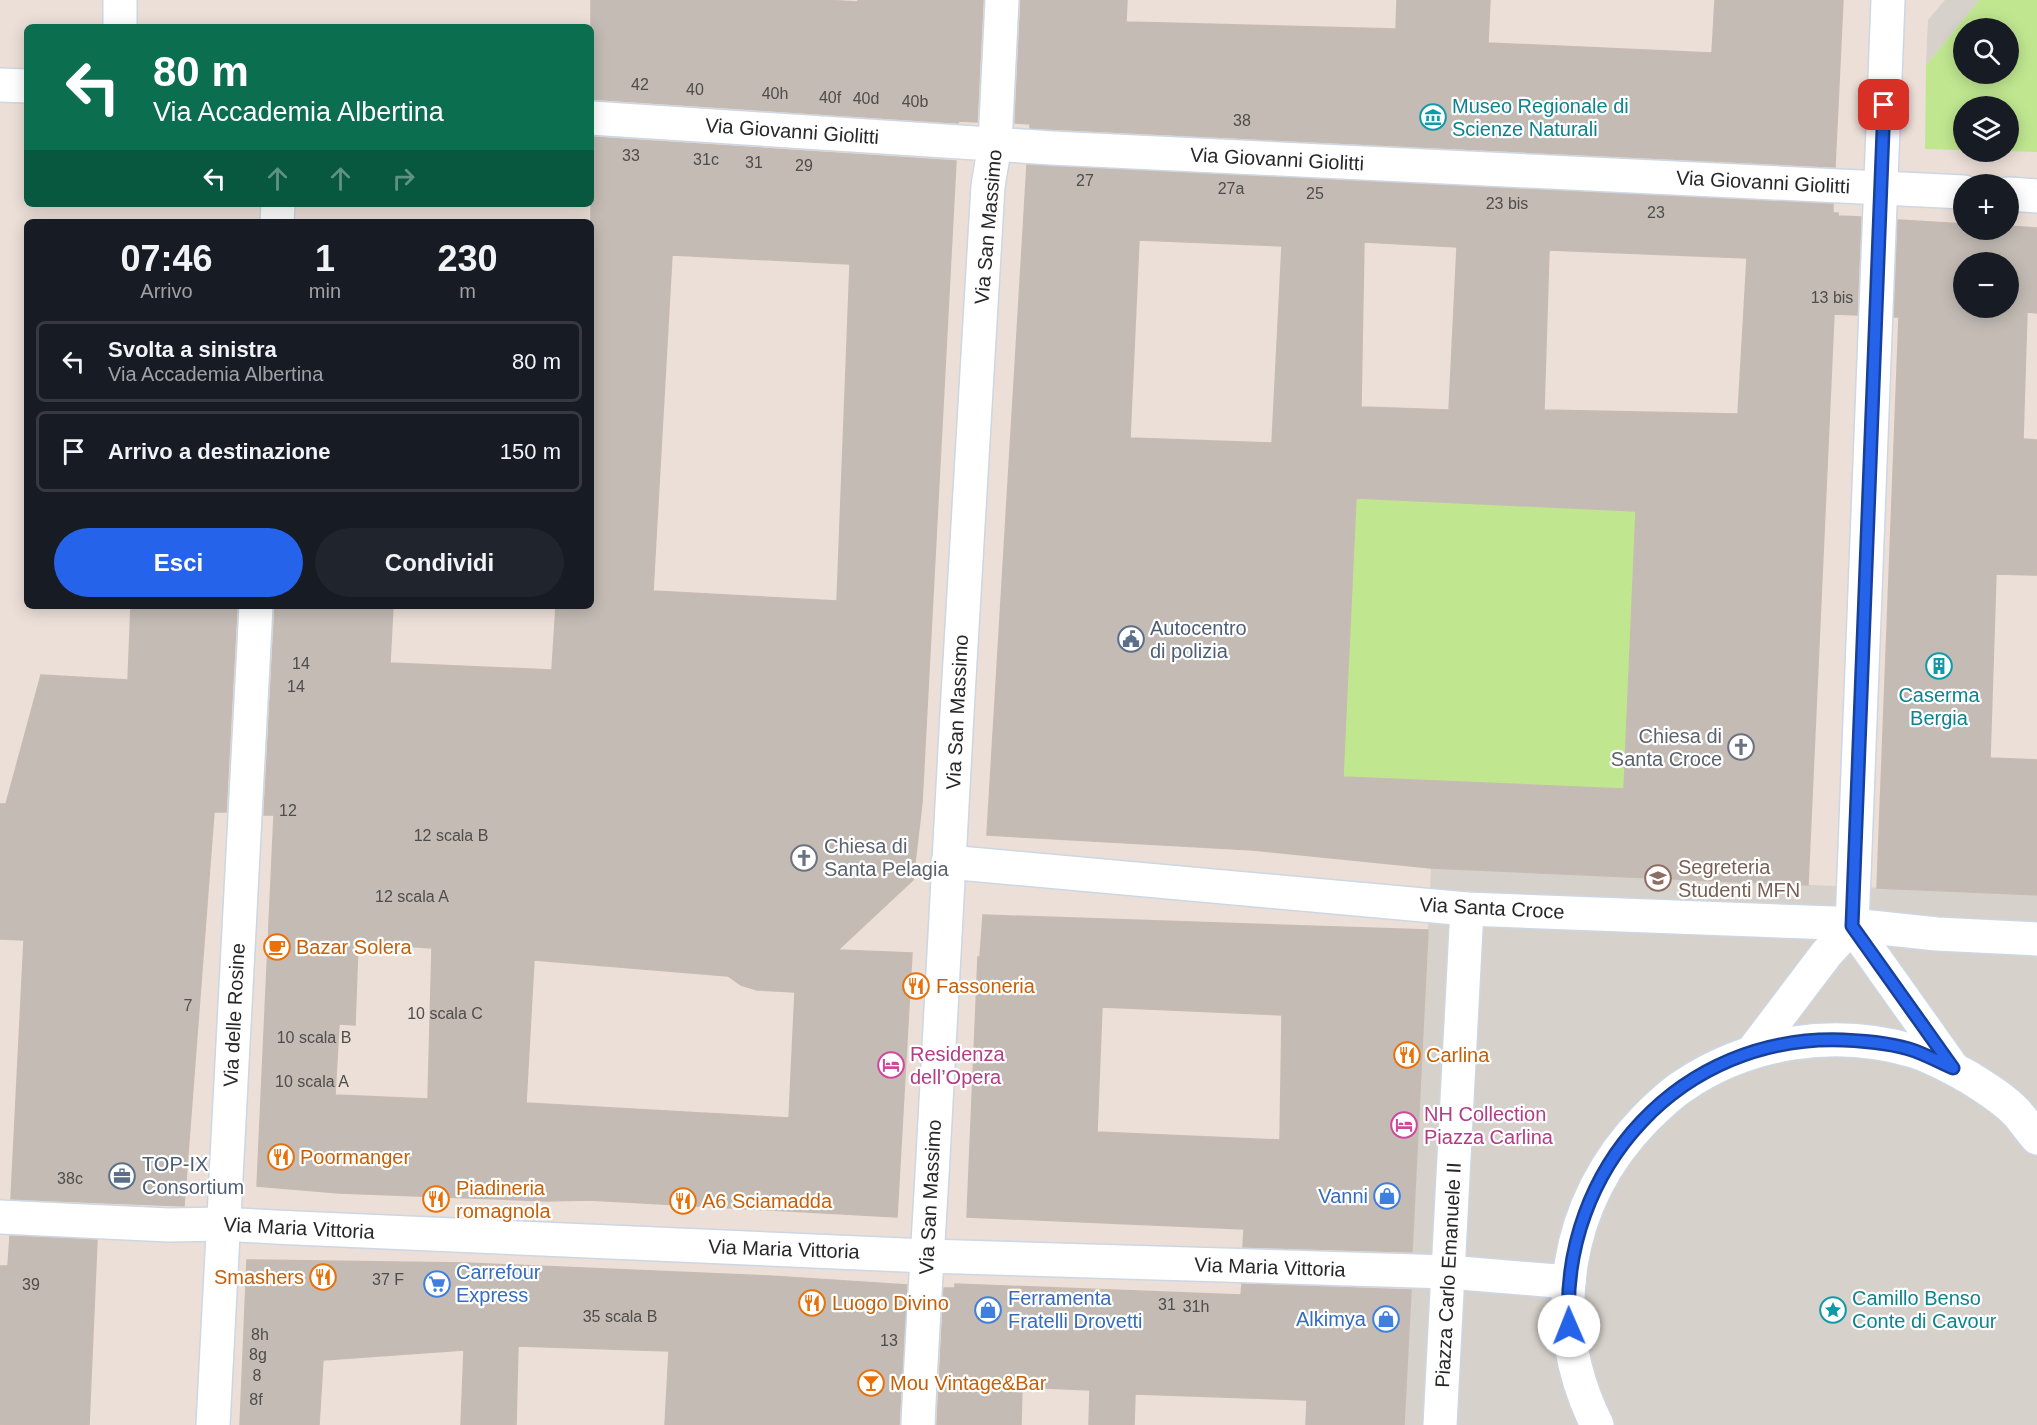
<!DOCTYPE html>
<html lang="it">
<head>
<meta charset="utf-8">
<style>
  :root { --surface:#171b24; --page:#20242c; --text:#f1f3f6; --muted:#9ea1a6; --line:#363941; --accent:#2563eb }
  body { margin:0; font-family:Helvetica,sans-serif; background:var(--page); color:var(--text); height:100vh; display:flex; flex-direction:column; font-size:22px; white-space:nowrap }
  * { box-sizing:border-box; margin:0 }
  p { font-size:20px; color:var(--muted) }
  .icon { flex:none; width:33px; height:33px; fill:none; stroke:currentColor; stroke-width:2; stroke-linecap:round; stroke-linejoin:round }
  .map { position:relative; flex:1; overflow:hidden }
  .side { position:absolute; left:24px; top:219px; width:570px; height:390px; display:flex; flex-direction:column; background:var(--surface); border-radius:9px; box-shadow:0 3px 15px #0003 }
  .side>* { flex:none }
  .top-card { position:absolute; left:24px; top:24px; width:570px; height:183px; border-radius:9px; box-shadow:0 3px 15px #0003; background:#0b6e4f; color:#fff; overflow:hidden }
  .fabs { position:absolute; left:1953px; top:18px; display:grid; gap:12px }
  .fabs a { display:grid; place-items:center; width:66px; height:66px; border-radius:50%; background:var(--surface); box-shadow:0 3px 15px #0003; font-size:30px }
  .pin { position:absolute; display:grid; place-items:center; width:51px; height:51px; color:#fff; margin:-26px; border-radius:12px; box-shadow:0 3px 9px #0006 }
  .me { position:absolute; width:66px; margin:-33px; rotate:359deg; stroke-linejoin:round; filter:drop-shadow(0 0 4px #0008) }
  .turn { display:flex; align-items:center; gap:21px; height:126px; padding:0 30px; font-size:27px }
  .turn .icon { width:78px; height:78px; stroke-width:2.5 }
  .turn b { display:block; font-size:42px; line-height:51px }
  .lanes { display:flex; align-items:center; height:57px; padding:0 30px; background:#0003; justify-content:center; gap:30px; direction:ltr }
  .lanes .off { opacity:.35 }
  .eta { display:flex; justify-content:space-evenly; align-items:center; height:102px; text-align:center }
  .eta b { font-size:36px; font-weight:700; line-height:42px }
  .cta { display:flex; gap:12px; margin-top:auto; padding:12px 30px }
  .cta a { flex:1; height:69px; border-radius:36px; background:var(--accent); color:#fff; font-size:24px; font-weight:700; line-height:69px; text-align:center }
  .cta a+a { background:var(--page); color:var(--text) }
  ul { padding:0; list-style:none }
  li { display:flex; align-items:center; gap:18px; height:81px; margin:0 12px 9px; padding:0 18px; border:3px solid var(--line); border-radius:9px }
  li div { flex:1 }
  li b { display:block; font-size:22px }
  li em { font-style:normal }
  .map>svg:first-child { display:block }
  .green { fill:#c0e790; fill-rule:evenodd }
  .plaza { fill:#d7d1cb }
  .building { fill:#c3bbb4; stroke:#c7bbb2; stroke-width:1.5; fill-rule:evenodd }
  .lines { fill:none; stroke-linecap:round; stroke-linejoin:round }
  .street-casing { stroke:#cdd6e3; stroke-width:36 }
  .secondary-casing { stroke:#cdd6e3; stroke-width:36 }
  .street { stroke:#fff; stroke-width:33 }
  .secondary { stroke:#fff; stroke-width:33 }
  .route-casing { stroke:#184099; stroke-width:15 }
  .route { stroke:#2563eb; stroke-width:10 }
  .labels { text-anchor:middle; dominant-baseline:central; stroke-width:4.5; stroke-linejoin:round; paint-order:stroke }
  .number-label { font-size:16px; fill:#4f4d4b }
  .culture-label { font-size:20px; fill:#0d838f; stroke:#fff; text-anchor:start }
  .street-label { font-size:20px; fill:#282828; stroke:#fff }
  .service-label { font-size:20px; fill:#4e5e75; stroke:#fff; text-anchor:start }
  .worship-label { font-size:20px; fill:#5b616d; stroke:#fff; text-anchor:end }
  .education-label { font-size:20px; fill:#785e54; stroke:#fff; text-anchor:start }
  .food-label { font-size:20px; fill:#c56008; stroke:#fff; text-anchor:start }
  .hotel-label { font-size:20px; fill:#b23c85; stroke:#fff; text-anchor:start }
  .shop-label { font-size:20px; fill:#366cbe; stroke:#fff; text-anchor:end }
</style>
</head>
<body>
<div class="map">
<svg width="2037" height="1425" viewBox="0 0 2037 1425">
  <rect width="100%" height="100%" fill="#ecdfd8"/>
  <g class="green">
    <path d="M1979 0H2037V152L2009 151 2008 106H1964L1963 150 1925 149 1926 65ZM1964 28H2008V74H1964Z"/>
    <polygon points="1356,498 1636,511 1624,789 1343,777"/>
  </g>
  <g class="plaza">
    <polygon points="1945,0 1979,0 1926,65 1928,20"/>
    <polygon points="1431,868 2037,895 2037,1425 1404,1425"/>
  </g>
  <g class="building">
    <polygon points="591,0 823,0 858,2 858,0 983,0 977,122 959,121 958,123 591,99"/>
    <polygon points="1021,0 1127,0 1126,22 1396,29 1397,0 1490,0 1488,43 1712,53 1715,0 1843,0 1835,167 1030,128 1030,124 1015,123"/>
    <path d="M591 137 956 161 922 803 913 880 838 950 912 953 897 1217 589 1200 547 1201 339 1193 257 1186 274 815H264L275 606H393L390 663 552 670 556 606H591ZM672 255 850 264 837 601 653 591ZM358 943 432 948 428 1099 335 1095 339 1024 355 1025ZM534 960 728 976 741 985 757 990 795 992 789 1118 526 1103Z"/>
    <path d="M1027 165 1833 204V213H1838V216L1861 217 1857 315 1834 314 1808 885 1431 868 1253 850 987 835ZM1139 240 1282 246 1272 443 1130 438ZM1364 242 1457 247 1449 410 1361 407ZM1549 250 1747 258 1738 414 1544 410ZM1356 498 1636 511 1624 789 1343 777Z"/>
    <path d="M1898 220 1964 224V230H2008V226L2037 228V313L2027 312 2023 439 2037 440V575L1996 574 1990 758 2037 760V895L1877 888 1899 317H1894ZM1964 262H2008V308H1964Z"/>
    <polygon points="131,606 237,606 226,812 214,812 184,1206 11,1199 24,940 0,939 0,804 6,804 41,675 128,680"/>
    <path d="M983 915 1428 930 1412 1252 1243 1247 1244 1229 967 1217 978 957H980ZM1102 1007 1282 1015 1280 1140 1097 1132Z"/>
    <polygon points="10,1236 97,1240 89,1425 0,1425 0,1266 8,1266"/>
    <polygon points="247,1260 466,1263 770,1276 907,1285 899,1425 665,1425 669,1351 518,1346 516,1425 461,1425 464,1350 323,1360 319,1425 240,1425"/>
    <polygon points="955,1284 1241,1295 1242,1284 1411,1290 1404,1425 1306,1425 1307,1400 1135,1394 1134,1425 1089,1425 1090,1390 1022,1387 1021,1425 937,1425 944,1288 955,1288"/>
  </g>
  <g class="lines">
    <g class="street-casing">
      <g id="street">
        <polyline points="120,0 120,27"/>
        <polyline points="0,85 27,86"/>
        <polyline points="591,118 1052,148 1964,192"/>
        <polyline points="2008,194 2037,196"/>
        <polyline points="277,222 278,204"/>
        <polyline points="948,862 1467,909 1833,923 1937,934 2037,939"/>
        <polyline points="0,1217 169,1225 223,1224 274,1227 927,1256 1448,1272 1569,1282"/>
        <polyline points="213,1425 256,606"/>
        <path d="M918 1425C922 1329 929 1234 934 1139 950 821 969 504 988 186L995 144 1002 0"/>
        <polyline points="1440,1425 1467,909"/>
      </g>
    </g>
    <g class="secondary-casing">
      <g id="secondary">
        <polyline points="1888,0 1852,926 1953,1068"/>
        <polyline points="1752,1052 1827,953 1852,926"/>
        <path d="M1597 1425C1545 1321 1564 1202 1645 1119 1656 1108 1669 1095 1683 1086 1749 1041 1836 1028 1913 1051 1933 1057 1952 1068 1970 1078 1986 1088 2004 1099 2017 1113 2024 1121 2030 1130 2037 1138"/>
      </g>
    </g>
    <use href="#street" class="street"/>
    <use href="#secondary" class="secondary"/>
  </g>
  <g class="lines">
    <g class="route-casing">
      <path id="route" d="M1569 1326C1559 1168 1682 1034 1843 1040 1866 1041 1893 1043 1915 1051 1928 1056 1940 1062 1953 1068L1852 926 1884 105"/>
    </g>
    <use href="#route" class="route"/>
  </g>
  <defs>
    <g id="museum-ring" transform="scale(1.35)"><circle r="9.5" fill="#fff" stroke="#0f9aa8" stroke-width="1.5"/><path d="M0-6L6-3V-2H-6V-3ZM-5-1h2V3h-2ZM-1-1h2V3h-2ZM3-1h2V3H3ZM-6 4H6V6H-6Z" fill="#0f9aa8"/></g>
    <g id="civic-ring" transform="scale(1.35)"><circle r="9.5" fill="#fff" stroke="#5c6f8a" stroke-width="1.5"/><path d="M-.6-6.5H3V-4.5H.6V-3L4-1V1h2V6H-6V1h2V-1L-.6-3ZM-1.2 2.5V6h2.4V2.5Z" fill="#5c6f8a"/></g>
    <g id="building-ring" transform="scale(1.35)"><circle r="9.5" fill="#fff" stroke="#0f9aa8" stroke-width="1.5"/><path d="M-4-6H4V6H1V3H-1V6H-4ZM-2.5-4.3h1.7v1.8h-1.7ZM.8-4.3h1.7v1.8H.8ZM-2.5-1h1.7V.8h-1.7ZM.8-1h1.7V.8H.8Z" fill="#0f9aa8"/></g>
    <g id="church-ring" transform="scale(1.35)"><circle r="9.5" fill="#fff" stroke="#6b7280" stroke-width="1.5"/><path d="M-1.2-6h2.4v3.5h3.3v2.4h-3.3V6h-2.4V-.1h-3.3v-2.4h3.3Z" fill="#6b7280"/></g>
    <g id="university-ring" transform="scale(1.35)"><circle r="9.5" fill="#fff" stroke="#8d6e63" stroke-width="1.5"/><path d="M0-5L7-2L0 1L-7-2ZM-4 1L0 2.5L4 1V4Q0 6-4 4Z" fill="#8d6e63"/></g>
    <g id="cafe-ring" transform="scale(1.35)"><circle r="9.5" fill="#fff" stroke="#e8710a" stroke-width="1.5"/><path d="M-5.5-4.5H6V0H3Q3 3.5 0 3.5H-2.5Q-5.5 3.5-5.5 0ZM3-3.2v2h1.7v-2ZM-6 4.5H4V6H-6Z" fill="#e8710a"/></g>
    <g id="restaurant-ring" transform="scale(1.35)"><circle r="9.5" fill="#fff" stroke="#e8710a" stroke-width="1.5"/><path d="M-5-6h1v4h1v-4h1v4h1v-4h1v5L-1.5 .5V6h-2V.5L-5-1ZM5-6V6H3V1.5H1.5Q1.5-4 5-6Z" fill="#e8710a"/></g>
    <g id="hotel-ring" transform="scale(1.35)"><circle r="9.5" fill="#fff" stroke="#d1479c" stroke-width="1.5"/><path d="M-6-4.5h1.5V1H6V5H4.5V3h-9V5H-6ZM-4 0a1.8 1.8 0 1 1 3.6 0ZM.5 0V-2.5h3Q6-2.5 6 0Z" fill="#d1479c"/></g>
    <g id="office-ring" transform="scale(1.35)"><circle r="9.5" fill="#fff" stroke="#5c6f8a" stroke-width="1.5"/><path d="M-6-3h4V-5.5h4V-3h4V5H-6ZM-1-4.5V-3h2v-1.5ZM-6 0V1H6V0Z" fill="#5c6f8a"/></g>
    <g id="shop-ring" transform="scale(1.35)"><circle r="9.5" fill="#fff" stroke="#3f7fe0" stroke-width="1.5"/><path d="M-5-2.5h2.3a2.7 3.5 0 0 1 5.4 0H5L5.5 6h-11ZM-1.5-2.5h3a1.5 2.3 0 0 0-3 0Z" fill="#3f7fe0"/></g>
    <g id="supermarket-ring" transform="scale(1.35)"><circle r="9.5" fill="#fff" stroke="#3f7fe0" stroke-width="1.5"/><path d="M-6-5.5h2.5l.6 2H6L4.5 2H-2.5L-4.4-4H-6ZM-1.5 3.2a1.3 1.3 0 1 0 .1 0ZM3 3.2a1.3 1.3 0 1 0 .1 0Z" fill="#3f7fe0"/></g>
    <g id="sight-ring" transform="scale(1.35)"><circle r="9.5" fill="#fff" stroke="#0f9aa8" stroke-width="1.5"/><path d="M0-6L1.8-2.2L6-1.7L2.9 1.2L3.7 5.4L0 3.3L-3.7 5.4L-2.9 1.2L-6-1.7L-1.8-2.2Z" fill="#0f9aa8"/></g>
    <g id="bar-ring" transform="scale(1.35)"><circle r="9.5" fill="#fff" stroke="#e8710a" stroke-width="1.5"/><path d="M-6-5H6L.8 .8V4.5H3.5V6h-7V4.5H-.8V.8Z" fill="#e8710a"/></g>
  </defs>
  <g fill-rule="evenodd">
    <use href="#museum-ring" x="1433" y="117"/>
    <use href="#civic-ring" x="1131" y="639"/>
    <use href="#building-ring" x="1939" y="666"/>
    <use href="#church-ring" x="1741" y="747"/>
    <use href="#church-ring" x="804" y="858"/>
    <use href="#university-ring" x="1658" y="878"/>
    <use href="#cafe-ring" x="277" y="947"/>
    <use href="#restaurant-ring" x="916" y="986"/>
    <use href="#restaurant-ring" x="1407" y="1055"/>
    <use href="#hotel-ring" x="891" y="1065"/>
    <use href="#hotel-ring" x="1404" y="1125"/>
    <use href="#restaurant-ring" x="281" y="1157"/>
    <use href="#office-ring" x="122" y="1176"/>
    <use href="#shop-ring" x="1387" y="1196"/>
    <use href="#restaurant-ring" x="436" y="1199"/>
    <use href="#restaurant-ring" x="683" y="1201"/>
    <use href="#restaurant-ring" x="323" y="1277"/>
    <use href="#supermarket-ring" x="437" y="1284"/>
    <use href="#restaurant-ring" x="812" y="1303"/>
    <use href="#shop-ring" x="988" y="1310"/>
    <use href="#sight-ring" x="1833" y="1310"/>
    <use href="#shop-ring" x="1386" y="1319"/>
    <use href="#bar-ring" x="871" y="1383"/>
  </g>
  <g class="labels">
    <g class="number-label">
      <text x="640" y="84">42</text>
      <text x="695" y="89">40</text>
      <text x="775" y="93">40h</text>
      <text x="830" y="97">40f</text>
      <text x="866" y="98">40d</text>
      <text x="915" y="101">40b</text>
      <text x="1242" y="120">38</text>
      <text x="631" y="155">33</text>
      <text x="706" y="159">31c</text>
      <text x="754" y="162">31</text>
      <text x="804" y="165">29</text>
      <text x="1085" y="180">27</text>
      <text x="1231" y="188">27a</text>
      <text x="1315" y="193">25</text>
      <text x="1507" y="203">23 bis</text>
      <text x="1656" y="212">23</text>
      <text x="1832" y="297">13 bis</text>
      <text x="301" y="663">14</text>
      <text x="296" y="686">14</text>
      <text x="288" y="810">12</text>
      <text x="451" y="835">12 scala B</text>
      <text x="412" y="896">12 scala A</text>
      <text x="188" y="1005">7</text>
      <text x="445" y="1013">10 scala C</text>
      <text x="314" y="1037">10 scala B</text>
      <text x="312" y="1081">10 scala A</text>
      <text x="70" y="1178">38c</text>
      <text x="388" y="1279">37 F</text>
      <text x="31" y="1284">39</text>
      <text x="1167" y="1304">31</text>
      <text x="1196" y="1306">31h</text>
      <text x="620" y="1316">35 scala B</text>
      <text x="260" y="1334">8h</text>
      <text x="889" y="1340">13</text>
      <text x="258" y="1354">8g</text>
      <text x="257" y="1375">8</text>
      <text x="256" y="1399">8f</text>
    </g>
    <g class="culture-label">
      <text x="1452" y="106">Museo Regionale di<tspan x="1452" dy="23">Scienze Naturali</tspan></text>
      <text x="1939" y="695" text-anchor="middle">Caserma<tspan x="1939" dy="23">Bergia</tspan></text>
      <text x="1852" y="1298">Camillo Benso<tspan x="1852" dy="23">Conte di Cavour</tspan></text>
    </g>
    <g class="street-label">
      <text transform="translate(792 131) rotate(4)">Via Giovanni Giolitti</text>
      <text transform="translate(1277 159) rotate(3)">Via Giovanni Giolitti</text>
      <text transform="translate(1763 182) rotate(3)">Via Giovanni Giolitti</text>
      <text transform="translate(988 227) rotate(-85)">Via San Massimo</text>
      <text transform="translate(957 712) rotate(-87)">Via San Massimo</text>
      <text transform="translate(1492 908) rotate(3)">Via Santa Croce</text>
      <text transform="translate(234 1015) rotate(-87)">Via delle Rosine</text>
      <text transform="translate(930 1197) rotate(-87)">Via San Massimo</text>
      <text transform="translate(299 1228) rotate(3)">Via Maria Vittoria</text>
      <text transform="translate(784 1249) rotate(2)">Via Maria Vittoria</text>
      <text transform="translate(1270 1267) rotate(2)">Via Maria Vittoria</text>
      <text transform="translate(1448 1275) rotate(-87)">Piazza Carlo Emanuele II</text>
    </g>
    <g class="service-label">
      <text x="1150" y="628">Autocentro<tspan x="1150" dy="23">di polizia</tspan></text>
      <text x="142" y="1164">TOP-IX<tspan x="142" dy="23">Consortium</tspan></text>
    </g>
    <g class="worship-label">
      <text x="1722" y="736">Chiesa di<tspan x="1722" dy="23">Santa Croce</tspan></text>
      <text x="824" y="846" text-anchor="start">Chiesa di<tspan x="824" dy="23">Santa Pelagia</tspan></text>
    </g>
    <g class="education-label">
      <text x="1678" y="867">Segreteria<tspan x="1678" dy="23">Studenti MFN</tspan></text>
    </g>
    <g class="food-label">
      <text x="296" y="947">Bazar Solera</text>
      <text x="936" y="986">Fassoneria</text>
      <text x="1426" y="1055">Carlina</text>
      <text x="300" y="1157">Poormanger</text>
      <text x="456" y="1188">Piadineria<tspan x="456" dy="23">romagnola</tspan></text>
      <text x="702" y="1201">A6 Sciamadda</text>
      <text x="304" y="1277" text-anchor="end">Smashers</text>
      <text x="832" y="1303">Luogo Divino</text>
      <text x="890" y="1383">Mou Vintage&amp;Bar</text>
    </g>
    <g class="hotel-label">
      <text x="910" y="1054">Residenza<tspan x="910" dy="23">dell’Opera</tspan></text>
      <text x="1424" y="1114">NH Collection<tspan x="1424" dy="23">Piazza Carlina</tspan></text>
    </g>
    <g class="shop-label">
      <text x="1368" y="1196">Vanni</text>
      <text x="456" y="1272" text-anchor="start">Carrefour<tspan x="456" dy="23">Express</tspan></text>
      <text x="1008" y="1298" text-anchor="start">Ferramenta<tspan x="1008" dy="23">Fratelli Drovetti</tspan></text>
      <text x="1366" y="1319">Alkimya</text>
    </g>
  </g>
</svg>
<div class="fabs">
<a><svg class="icon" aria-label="search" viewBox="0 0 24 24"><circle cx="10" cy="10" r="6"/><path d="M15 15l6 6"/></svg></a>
<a><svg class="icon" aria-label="layers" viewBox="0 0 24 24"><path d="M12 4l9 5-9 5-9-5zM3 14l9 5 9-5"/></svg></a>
<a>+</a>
<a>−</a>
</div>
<div class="pin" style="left:1884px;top:105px;background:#d93025"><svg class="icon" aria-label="arrive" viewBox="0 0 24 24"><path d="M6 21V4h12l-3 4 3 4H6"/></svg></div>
<svg class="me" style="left:1569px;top:1326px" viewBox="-20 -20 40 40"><circle r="19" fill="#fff"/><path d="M0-13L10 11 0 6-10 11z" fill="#2563eb"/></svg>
<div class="top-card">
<div class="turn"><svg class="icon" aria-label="left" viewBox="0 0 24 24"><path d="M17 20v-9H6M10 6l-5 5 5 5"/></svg><div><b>80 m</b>Via Accademia Albertina</div></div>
<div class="lanes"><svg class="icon" aria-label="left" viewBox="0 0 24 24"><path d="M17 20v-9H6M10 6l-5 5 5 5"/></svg><svg class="icon off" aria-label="ahead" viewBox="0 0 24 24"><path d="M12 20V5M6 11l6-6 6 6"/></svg><svg class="icon off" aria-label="ahead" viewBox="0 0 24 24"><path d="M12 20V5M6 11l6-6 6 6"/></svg><svg class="icon off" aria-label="right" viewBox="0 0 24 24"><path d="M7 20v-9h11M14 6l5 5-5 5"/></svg></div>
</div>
<section class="side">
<div class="eta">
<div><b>07:46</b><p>Arrivo</p></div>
<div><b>1</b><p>min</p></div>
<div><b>230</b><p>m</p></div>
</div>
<ul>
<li><svg class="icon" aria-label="left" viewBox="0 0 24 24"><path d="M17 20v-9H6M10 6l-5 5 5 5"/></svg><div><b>Svolta a sinistra</b><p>Via Accademia Albertina</p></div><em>80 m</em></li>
<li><svg class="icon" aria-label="arrive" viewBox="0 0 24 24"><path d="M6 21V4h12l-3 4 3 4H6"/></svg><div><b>Arrivo a destinazione</b></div><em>150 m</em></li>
</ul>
<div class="cta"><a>Esci</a><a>Condividi</a></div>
</section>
</div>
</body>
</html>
